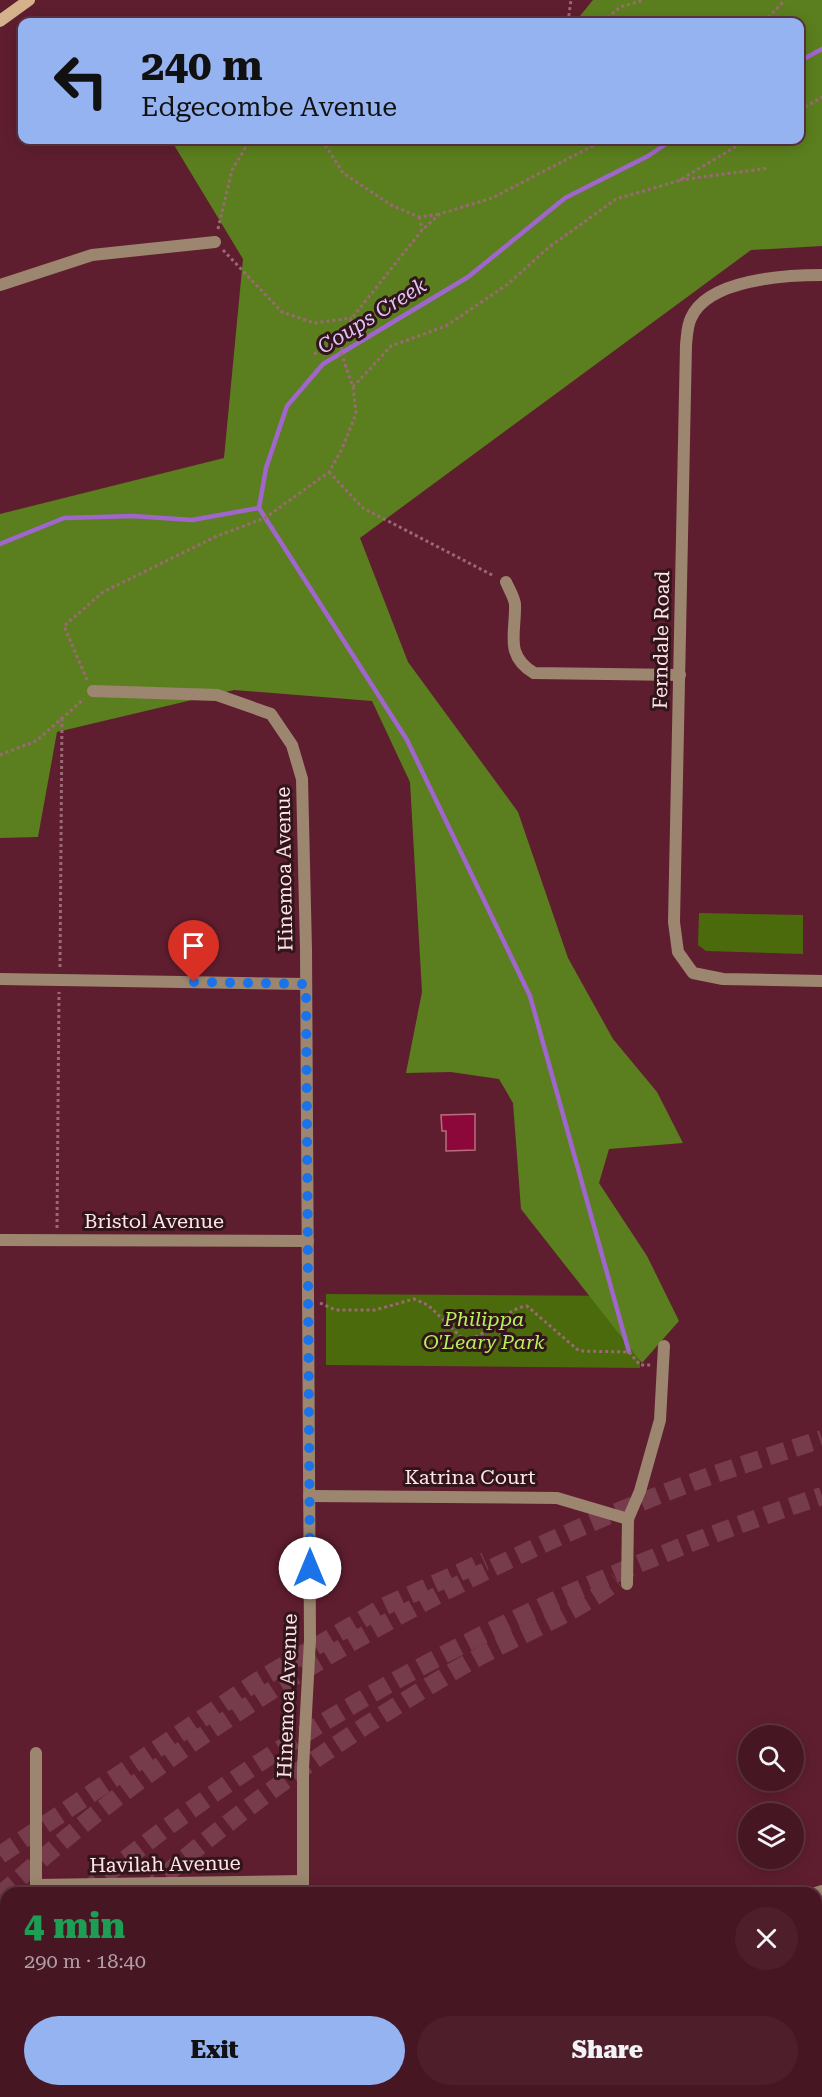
<!DOCTYPE html>
<html lang="en">
<head>
<meta charset="utf-8">
<style>
  :root { --surface:#471623; --page:#4e1f2b; --text:#f1f3f6; --muted:#b09fa6; --line:#5f3541; --accent:#95b2f1 }
  body { margin:0; font-family:"Roboto Serif",serif; background:var(--page); color:var(--text); height:100vh; display:flex; flex-direction:column; font-size:22px; white-space:nowrap }
  * { box-sizing:border-box; margin:0 }
  p { font-size:20px; color:var(--muted) }
  .icon { flex:none; width:33px; height:33px; fill:none; stroke:currentColor; stroke-width:2; stroke-linecap:round; stroke-linejoin:round }
  .map { position:relative; flex:1; overflow:hidden }
  .details { position:absolute; left:0px; top:1887px; width:822px; height:210px; display:flex; flex-direction:column; background:var(--surface); border-radius:18px 18px 0 0; box-shadow:0 3px 15px #0003,0 0 0 2px var(--line) }
  .details>* { flex:none }
  .guide { position:absolute; left:18px; top:18px; width:786px; height:126px; border-radius:12px; box-shadow:0 3px 15px #0003,0 0 0 2px var(--line); background:#95b2f1; color:#111; overflow:hidden }
  .fabs { position:absolute; left:738px; top:1725px; display:grid; gap:12px }
  .fabs a { display:grid; place-items:center; width:66px; height:66px; border-radius:50%; background:var(--surface); box-shadow:0 3px 15px #0003,0 0 0 2px var(--line); font-size:30px }
  .pin { position:absolute; display:grid; place-items:center; width:51px; height:51px; color:#fff; margin:-62px -26px; border-radius:50% 50% 50% 0; rotate:-45deg; box-shadow:0 0 6px #0007 }
  .pin .icon { rotate:45deg }
  .me { position:absolute; width:66px; margin:-33px; rotate:0deg; stroke-linejoin:round; filter:drop-shadow(0 0 4px #0008) }
  .turn { display:flex; align-items:center; gap:21px; height:126px; padding:0 24px; font-size:27px }
  .turn .icon { width:78px; height:78px; stroke-width:2.5 }
  .turn b { display:block; font-size:42px; line-height:51px }
  .round { display:grid; place-items:center; flex:none; width:63px; height:63px; border-radius:32px; background:var(--page) }
  .overview { display:flex; align-items:center; justify-content:space-between; height:102px; padding:0 24px }
  h1 { font-size:36px; font-weight:800; line-height:45px; color:#1e9e55 }
  .primary-button { display:flex; gap:12px; margin-top:auto; padding:12px 24px }
  .primary-button a { flex:1; height:69px; border-radius:36px; background:var(--accent); color:#111; font-size:24px; font-weight:800; line-height:69px; text-align:center }
  .primary-button a+a { background:var(--page); color:var(--text) }
  .map>svg:first-child { display:block }
  .green { fill:#4a6a0b }
  .forest { fill:#5b7f1e }
  .lines { fill:none; stroke-linecap:round; stroke-linejoin:round }
  .stream { stroke:#a066ce; stroke-width:4.5 }
  .building { fill:#8c083a; stroke:#b86e7c; stroke-width:1.5 }
  .highway-tunnel { stroke:#773c4b; stroke-width:18; stroke-dasharray:18 9; stroke-linecap:butt }
  .path { stroke:#9b6975; stroke-width:3; stroke-dasharray:3 3; stroke-linecap:butt }
  .street { stroke:#9c866f; stroke-width:12 }
  .secondary { stroke:#d5b18c; stroke-width:12 }
  .route { stroke:#1a73e8; stroke-width:10; stroke-dasharray:0 18 }
  .labels { text-anchor:middle; dominant-baseline:central; stroke-width:6; stroke-linejoin:round; paint-order:stroke }
  .street-label { font-size:20px; fill:#ffe5e9; stroke:#32151b }
  .park-label { font-size:20px; font-style:italic; fill:#b6f259; stroke:#32151b }
  .water-label { font-size:21px; font-style:italic; fill:#dec4f8; stroke:#32151b }
</style>
</head>
<body>
<div class="map">
<svg width="822" height="2097" viewBox="0 0 822 2097">
  <rect width="100%" height="100%" fill="#5f1e2f"/>
  <g class="green">
    <polygon points="699,913 803,915 803,954 706,951 698,945"/>
    <polygon points="326,1294 642,1296 640,1368 326,1365"/>
  </g>
  <polygon class="forest" points="593,0 822,0 822,246 751,250 360,538 408,662 518,812 568,958 613,1039 657,1092 683,1143 609,1149 599,1183 647,1256 679,1321 642,1363 521,1209 513,1103 499,1079 451,1072 406,1073 422,992 410,782 372,701 234,690 57,732 38,837 0,838 0,514 224,458 243,259 171,140 800,140 800,22 575,22"/>
  <g class="lines">
    <g class="stream">
      <polyline points="800,61 822,49"/>
      <polyline points="259,508 407,740 530,996 629,1352"/>
      <polyline points="0,544 64,518 133,516 192,520 259,508 266,468 287,406 323,364 468,277 565,198 648,156 672,140"/>
    </g>
  </g>
  <polygon class="building" points="475,1114 475,1150 446,1151 446,1131 442,1131 441,1115"/>
  <g class="lines">
    <g class="highway-tunnel">
      <polyline points="0,1855 259,1680 383,1607 485,1561"/>
      <path d="M84 1893C298 1713 558 1583 822 1496"/>
      <path d="M145 1893C242 1805 353 1730 466 1664 516 1635 571 1617 617 1581"/>
      <path d="M0 1895C36 1864 72 1832 110 1803 286 1668 488 1558 696 1481 737 1466 780 1453 822 1439"/>
      <polyline points="0,1964 6,1959"/>
      <polyline points="0,2040 6,2033"/>
    </g>
    <g class="path">
      <polyline points="568,22 571,0"/>
      <polyline points="603,22 620,7 644,0"/>
      <polyline points="764,22 785,0"/>
      <polyline points="800,110 822,97"/>
      <polyline points="322,140 343,173 391,205 419,217 440,214"/>
      <polyline points="680,180 769,168"/>
      <polyline points="419,217 422,230"/>
      <polyline points="218,229 232,170 250,140"/>
      <polyline points="223,250 282,312 314,323 352,318"/>
      <polyline points="314,354 342,337"/>
      <polyline points="353,387 391,346 446,326 508,284 548,248 616,199 678,181 747,140"/>
      <polyline points="329,472 363,508 494,576"/>
      <polyline points="87,680 64,626 103,592 217,536 265,518 329,472 341,451 356,414 353,387 341,352 342,337 352,318 422,230 440,214 492,198 604,140"/>
      <polyline points="0,755 36,741 84,699"/>
      <polyline points="60,967 62,717"/>
      <polyline points="57,1228 59,992"/>
      <path d="M320 1303 336 1310H375L414 1299 428 1305 464 1340C490 1337 502 1309 527 1306L579 1351 629 1352 640 1365H651"/>
    </g>
    <g class="street">
      <path d="M822 275C786 275 708 279 691 318 687 326 687 336 686 345L674 922 678 952 693 973 723 979 822 981"/>
      <polyline points="0,285 92,255 215,242"/>
      <path d="M506 582C509 589 514 597 515 604 516 633 504 655 534 673L680 675"/>
      <polyline points="93,691 217,695 271,714 292,745 302,779 306,950 310,1640 303,1768 303,1893"/>
      <polyline points="0,979 306,984"/>
      <polyline points="0,1240 308,1241"/>
      <polyline points="309,1496 557,1498 628,1519"/>
      <polyline points="627,1584 628,1519 640,1491 660,1420 664,1346"/>
      <polyline points="36,1885 36,1753"/>
      <polyline points="36,1893 36,1885 303,1881"/>
      <polyline points="816,1893 822,1891"/>
      <polyline points="43,2091 43,2097"/>
      <polyline points="301,2097 301,2091"/>
    </g>
    <polyline class="secondary" points="0,21 29,0"/>
  </g>
  <g class="lines">
    <polyline class="route" points="194,982 306,984 310,1568"/>
  </g>
  <g class="labels">
    <g class="street-label">
      <text transform="translate(661 640) rotate(-89)">Ferndale Road</text>
      <text transform="translate(284 869) rotate(-91)">Hinemoa Avenue</text>
      <text x="154" y="1221">Bristol Avenue</text>
      <text x="470" y="1477">Katrina Court</text>
      <text transform="translate(287 1696) rotate(-88)">Hinemoa Avenue</text>
      <text transform="translate(165 1864) rotate(-1)">Havilah Avenue</text>
    </g>
    <g class="park-label">
      <text x="484" y="1319">Philippa<tspan x="484" dy="23">O'Leary Park</tspan></text>
    </g>
    <g class="water-label">
      <text transform="translate(372 316) rotate(-32)">Coups Creek</text>
    </g>
  </g>
</svg>
<div class="fabs">
<a><svg class="icon" aria-label="search" viewBox="0 0 24 24"><circle cx="10" cy="10" r="6"/><path d="M15 15l6 6"/></svg></a>
<a><svg class="icon" aria-label="layers" viewBox="0 0 24 24"><path d="M12 4l9 5-9 5-9-5zM3 14l9 5 9-5"/></svg></a>
</div>
<div class="pin" style="left:194px;top:982px;background:#d93025"><svg class="icon" aria-label="arrive" viewBox="0 0 24 24"><path d="M6 21V4h12l-3 4 3 4H6"/></svg></div>
<svg class="me" style="left:310px;top:1568px" viewBox="-20 -20 40 40"><circle r="19" fill="#fff"/><path d="M0-13L10 11 0 6-10 11z" fill="#1a73e8"/></svg>
<div class="guide">
<div class="turn"><svg class="icon" aria-label="left" viewBox="0 0 24 24"><path d="M17 20v-9H6M10 6l-5 5 5 5"/></svg><div><b>240 m</b>Edgecombe Avenue</div></div>
</div>
<section class="details">
<div class="overview"><div><h1>4 min</h1><p>290 m · 18:40</p></div><a class="round"><svg class="icon" aria-label="close" viewBox="0 0 24 24"><path d="M6 6l12 12M18 6L6 18"/></svg></a></div>
<div class="primary-button"><a>Exit</a><a>Share</a></div>
</section>
</div>
</body>
</html>
